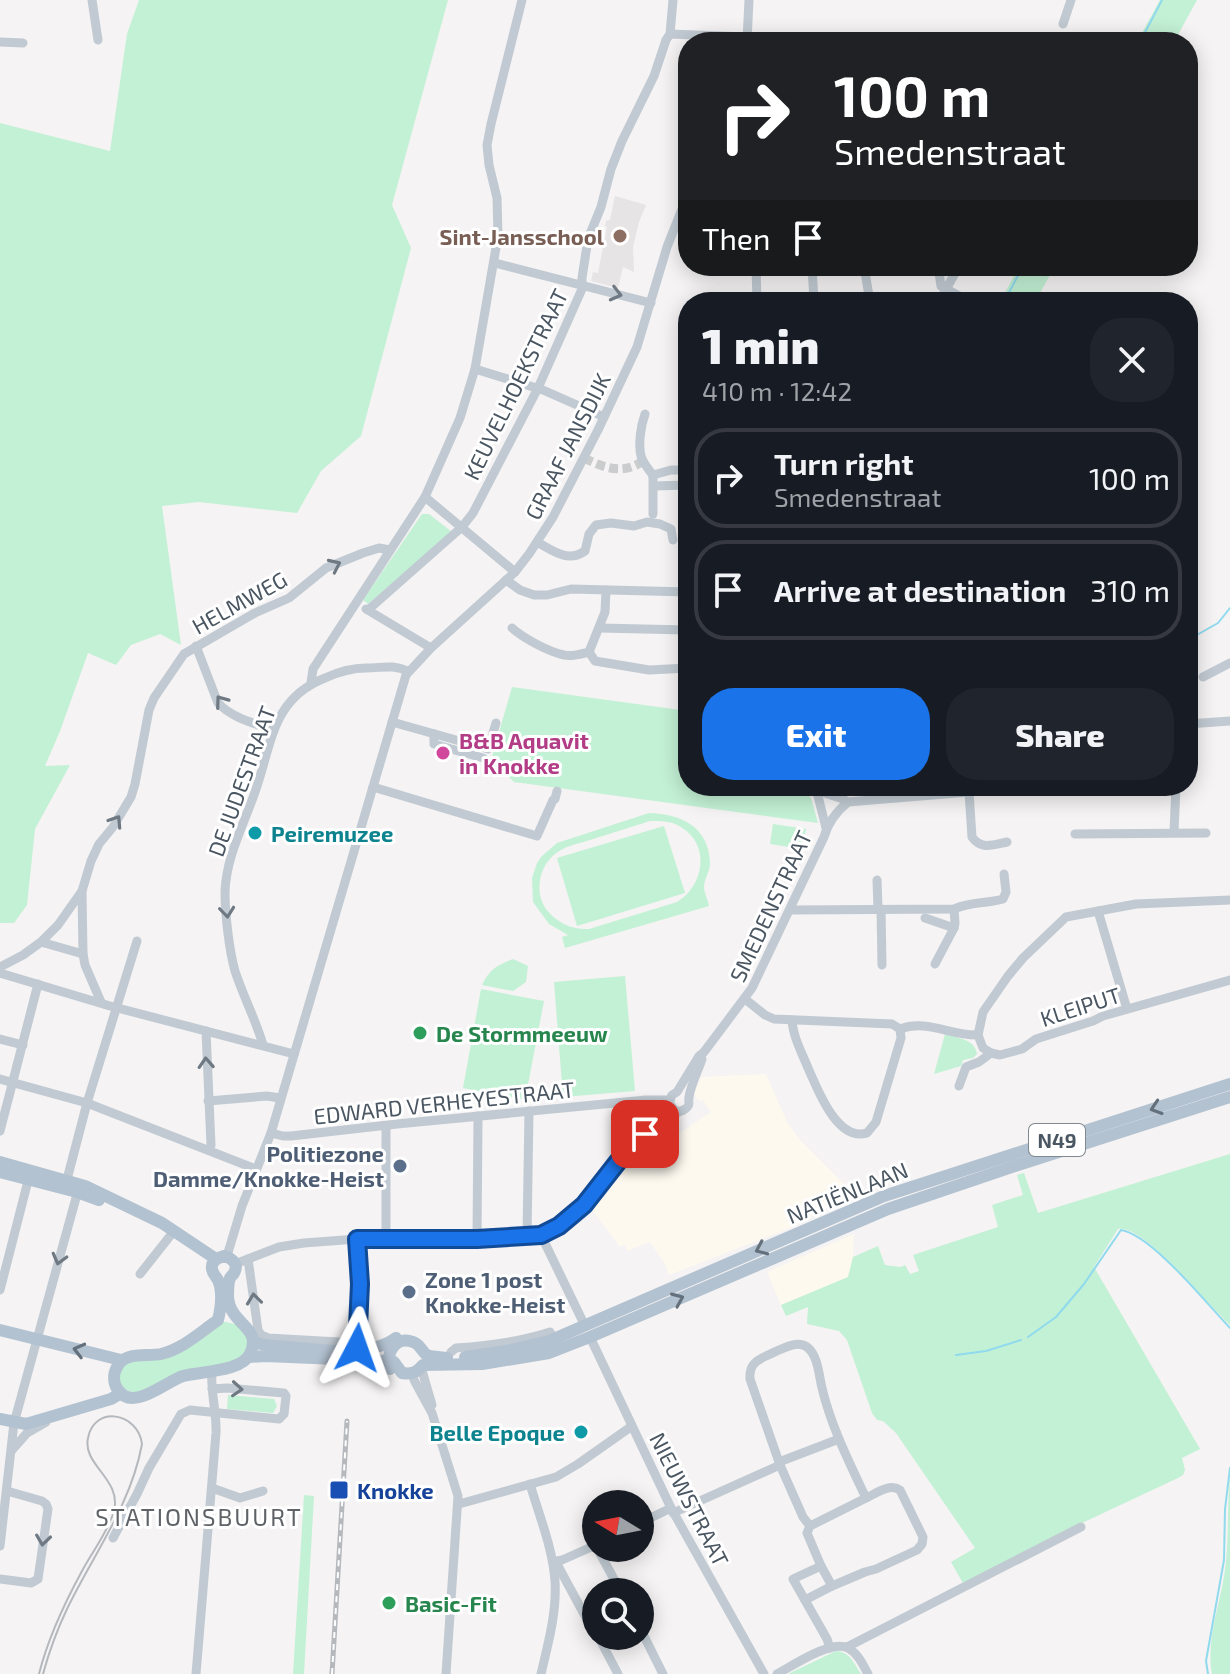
<!DOCTYPE html>
<html lang="en">
<head>
<meta charset="utf-8">
<style>
  :root { --surface:#171b24; --page:#20242c; --text:#f1f3f6; --muted:#9ea1a6; --line:#363941; --accent:#1a73e8 }
  body { margin:0; font-family:"Exo 2",sans-serif; background:var(--page); color:var(--text); height:100vh; display:flex; flex-direction:column; font-size:30px; white-space:nowrap }
  * { box-sizing:border-box; margin:0 }
  p { font-size:26px; color:var(--muted) }
  .icon { flex:none; width:44px; height:44px; fill:none; stroke:currentColor; stroke-width:2; stroke-linecap:round; stroke-linejoin:round }
  .map { position:relative; flex:1; overflow:hidden }
  .side { position:absolute; left:678px; top:292px; width:520px; height:504px; display:flex; flex-direction:column; background:var(--surface); border-radius:32px; box-shadow:0 4px 20px #0003 }
  .side>* { flex:none }
  .hud { position:absolute; left:678px; top:32px; width:520px; height:244px; border-radius:32px; box-shadow:0 4px 20px #0003; background:#202124; color:#fff; overflow:hidden }
  .needle { width:52px; rotate:280deg }
  .buttons { position:absolute; left:582px; top:1490px; display:grid; gap:16px }
  .buttons a { display:grid; place-items:center; width:72px; height:72px; border-radius:50%; background:var(--surface); box-shadow:0 4px 20px #0003; font-size:40px }
  .pin { position:absolute; display:grid; place-items:center; width:68px; height:68px; color:#fff; margin:-34px; border-radius:16px; box-shadow:0 4px 12px #0006 }
  .me { position:absolute; width:88px; margin:-44px; rotate:4deg; stroke-linejoin:round; filter:drop-shadow(0 0 6px #0008) }
  .turn { display:flex; align-items:center; gap:28px; height:168px; padding:0 24px; font-size:36px }
  .turn .icon { width:104px; height:104px; stroke-width:2.5 }
  .turn b { display:block; font-size:56px; line-height:68px }
  .then { display:flex; align-items:center; height:76px; padding:0 24px; background:#0003; gap:16px; font-size:30px }
  .round { display:grid; place-items:center; flex:none; width:84px; height:84px; border-radius:32px; background:var(--page) }
  .summary { display:flex; align-items:center; justify-content:space-between; height:136px; padding:0 24px }
  h1 { font-size:48px; font-weight:800; line-height:60px }
  .button { display:flex; gap:16px; margin-top:auto; padding:16px 24px }
  .button a { flex:1; height:92px; border-radius:32px; background:var(--accent); color:#fff; font-size:32px; font-weight:800; line-height:92px; text-align:center }
  .button a+a { background:var(--page); color:var(--text) }
  ul { padding:0; list-style:none }
  li { display:flex; align-items:center; gap:24px; height:100px; margin:0 16px 12px; padding:0 8px; border:4px solid var(--line); border-radius:32px }
  li div { flex:1 }
  li b { display:block; font-size:30px }
  li em { font-style:normal }
  .map>svg:first-child { display:block }
  .commercial { fill:#fdf9ef }
  .education { fill:#e6e4e5 }
  .green { fill:#c3f1d5; fill-rule:evenodd }
  .lines { fill:none; stroke-linecap:round; stroke-linejoin:round }
  .stream { stroke:#90daee; stroke-width:2 }
  .minor-tunnel { stroke:#caccce; stroke-width:9; stroke-dasharray:9 4.5; stroke-linecap:butt }
  .minor { stroke:#c1cad2; stroke-width:9 }
  .major { stroke:#b3c2d1; stroke-width:12 }
  .tram { stroke:#b5b8bd; stroke-width:2 }
  .rail-casing { stroke:#b5b8bd; stroke-width:5 }
  .rail { stroke:#fff; stroke-width:2; stroke-dasharray:6; stroke-linecap:butt }
  .oneway { stroke:#6e7983 }
  .oneway2 { stroke:#64717d }
  .route-casing { stroke:#114b97; stroke-width:20 }
  .route { stroke:#1a73e8; stroke-width:14 }
  .education-dot { fill:#8d6e63; stroke:#fff; stroke-width:3 }
  .hotel-dot { fill:#d1479c; stroke:#fff; stroke-width:3 }
  .culture-dot { fill:#0f9aa8; stroke:#fff; stroke-width:3 }
  .leisure-dot { fill:#2e9e5b; stroke:#fff; stroke-width:3 }
  .service-dot { fill:#5c6f8a; stroke:#fff; stroke-width:3 }
  .transit-dot { fill:#1a4fb4; stroke:#fff; stroke-width:3 }
  .labels { text-anchor:middle; dominant-baseline:central; stroke-width:6; stroke-linejoin:round; paint-order:stroke }
  .shield { fill:#fff; stroke:#808990; stroke-width:2 }
  .shield-label { font-size:20px; font-weight:bold; fill:#4a5661 }
  .education-label { font-size:22px; font-weight:bold; fill:#785e54; stroke:#fff; text-anchor:end }
  .street-label { font-size:22px; fill:#4a5661; stroke:#fff }
  .hotel-label { font-size:22px; font-weight:bold; fill:#b23c85; stroke:#fff; text-anchor:start }
  .culture-label { font-size:22px; font-weight:bold; fill:#0d838f; stroke:#fff; text-anchor:start }
  .leisure-label { font-size:22px; font-weight:bold; fill:#27864d; stroke:#fff; text-anchor:start }
  .service-label { font-size:22px; font-weight:bold; fill:#4e5e75; stroke:#fff; text-anchor:end }
  .transit-label { font-size:22px; font-weight:bold; fill:#164399; stroke:#fff; text-anchor:start }
  .neighbourhood-label { font-size:24px; letter-spacing:2px; fill:#5f6368; stroke:#fff }
</style>
</head>
<body>
<div class="map">
<svg width="1230" height="1674" viewBox="0 0 1230 1674">
  <rect width="100%" height="100%" fill="#f5f3f3"/>
  <g class="commercial">
    <polygon points="766,1074 787,1122 800,1140 854,1194 790,1228 669,1275 665,1264 650,1242 627,1251 625,1245 620,1247 591,1208 640,1144 649,1138 657,1148 711,1112 703,1100 699,1101 694,1094 701,1077"/>
    <polygon points="854,1234 853,1257 848,1277 781,1305 767,1272"/>
  </g>
  <polygon class="education" points="615,196 646,205 639,222 633,247 634,272 623,267 618,288 591,281 593,272 598,273 607,227 605,226 606,221 610,220"/>
  <g class="green">
    <polygon points="139,0 448,0 392,205 411,248 361,436 321,471 297,513 199,502 162,506 181,645 160,634 131,645 116,665 88,653 60,731 45,766 70,765 35,829 27,905 14,923 0,923 0,123 110,151 127,34"/>
    <polygon points="1160,0 1197,0 1174,42 1137,42"/>
    <polygon points="1019,266 1055,266 1035,302 1000,302"/>
    <polygon points="422,514 429,514 452,532 368,604 363,600"/>
    <polygon points="512,687 688,711 688,786 801,786 811,798 818,823 514,782 491,760"/>
    <path d="M649 813C680 814 709 826 710 863 710 872 704 879 704 887 704 893 708 900 709 906L565 948 562 937 568 935 549 924 533 902 532 878 537 863 542 856 557 843ZM650 821C661 821 672 821 681 827 711 845 704 886 677 902L589 929C572 930 557 923 546 909 533 890 540 861 561 850 569 845 581 843 590 840 610 834 630 827 650 821Z"/>
    <polygon points="773,824 806,829 802,849 770,844"/>
    <polygon points="664,826 685,893 577,926 557,858"/>
    <path d="M513 959 528 966 526 982 513 991 482 985C491 968 496 966 513 959Z"/>
    <polygon points="625,976 635,1091 563,1097 554,982"/>
    <polygon points="481,989 544,1001 525,1100 463,1088"/>
    <path d="M945 1034C958 1038 975 1039 977 1054L973 1058 963 1060 961 1066 934 1074Z"/>
    <path d="M1230 1154V1325C1209 1306 1144 1224 1118 1229L1094 1267 1200 1449 1182 1458 1185 1470 1183 1475 1178 1478 1082 1523 964 1585 951 1562 975 1548 896 1433 883 1421 877 1420 872 1413 847 1340 839 1331 807 1324 808 1307 786 1316 781 1305 848 1277 853 1257 878 1246 885 1265 901 1267 905 1265 910 1274 919 1271 913 1255 998 1227 992 1205 1023 1195 1017 1175 1024 1173 1038 1213Z"/>
    <path d="M222 1322C245 1321 257 1344 239 1358 224 1369 201 1364 184 1371 170 1377 147 1394 133 1392 122 1391 120 1383 118 1375L126 1361 149 1358Z"/>
    <polygon points="228,1395 274,1399 277,1406 273,1413 227,1409"/>
    <path d="M1230 1478V1674H1212C1205 1636 1223 1599 1226 1561 1229 1533 1227 1506 1230 1478Z"/>
    <polygon points="304,1495 314,1496 304,1674 293,1674"/>
    <path d="M836 1651C850 1652 854 1663 861 1674H788Z"/>
  </g>
  <g class="lines">
    <g class="stream">
      <polyline points="1140,42 1162,0"/>
      <polyline points="1004,302 1023,266"/>
      <polyline points="1188,640 1218,623 1230,608"/>
      <path d="M1028 1337 1056 1317 1084 1284 1121 1230C1152 1235 1207 1304 1230 1328"/>
      <polyline points="956,1355 986,1351 1021,1340"/>
      <polyline points="1208,1674 1206,1661 1224,1560 1225,1509 1230,1468"/>
    </g>
    <path class="minor-tunnel" d="M584 458C604 468 623 475 643 461"/>
    <g class="minor">
      <polyline points="92,0 98,40"/>
      <polyline points="1063,24 1071,0"/>
      <polyline points="670,34 747,37"/>
      <polyline points="747,41 749,0"/>
      <polyline points="0,42 23,43"/>
      <polyline points="495,263 651,303"/>
      <polyline points="756,266 757,302"/>
      <polyline points="812,266 814,302"/>
      <polyline points="864,266 870,302"/>
      <polyline points="938,266 941,286 970,302"/>
      <polyline points="939,302 959,266"/>
      <polyline points="475,369 543,390 604,417"/>
      <path d="M645 414C641 425 638 444 641 456 643 463 648 469 653 475"/>
      <polyline points="653,475 653,514"/>
      <polyline points="653,475 671,470 686,470"/>
      <polyline points="654,486 688,485"/>
      <polyline points="425,497 515,572"/>
      <path d="M537 542C553 551 568 563 585 551L589 534 596 525 611 523 634 526 647 522 660 524 671 529 673 540"/>
      <polyline points="506,580 520,590 534,595 547,595 571,589 688,592"/>
      <polyline points="606,590 605,612 589,652 595,661 649,670 688,668"/>
      <polyline points="366,609 431,648"/>
      <polyline points="368,610 462,527 473,513 538,388 582,289 582,278 588,239 601,207 611,169 622,141 654,76 666,40 670,34 673,0"/>
      <path d="M512 628C523 638 549 652 564 655 572 657 581 654 589 652"/>
      <polyline points="600,628 687,630"/>
      <path d="M196 646 218 703C232 718 254 723 273 730"/>
      <polyline points="1203,677 1230,663"/>
      <polyline points="311,683 313,669 425,497 460,418 475,369 498,236 497,198 489,165 487,145 491,124 522,0"/>
      <polyline points="392,722 488,749 496,723"/>
      <polyline points="1188,724 1230,721"/>
      <polyline points="434,734 434,744 483,758"/>
      <polyline points="373,787 537,836 553,800 555,799 557,791"/>
      <polyline points="815,790 818,796 826,828"/>
      <polyline points="816,790 843,799 848,802 969,792 998,786"/>
      <path d="M969 792 972 837C981 850 993 845 1007 842"/>
      <polyline points="1174,832 1176,786"/>
      <polyline points="1075,834 1206,833"/>
      <polyline points="877,880 878,909"/>
      <polyline points="82,891 83,954 85,965 101,1002"/>
      <polyline points="881,909 882,965"/>
      <path d="M790 910 954 909C972 901 986 904 1003 899L1006 892 1004 874"/>
      <polyline points="1098,911 1127,1009"/>
      <polyline points="925,918 954,928"/>
      <polyline points="41,942 83,954"/>
      <polyline points="935,964 954,928 955,923 954,909"/>
      <polyline points="0,967 23,955 41,942 58,925 82,891 91,861 99,844 113,827 131,797 135,784 149,710 154,698 184,654 255,613 289,598 326,568 363,553 379,548 390,550"/>
      <polyline points="0,973 110,1006 294,1054"/>
      <path d="M745 999 765 1015 774 1019 892 1024 900 1029C927 1019 951 1036 978 1035L983 1048 991 1053"/>
      <path d="M792 1020C793 1037 802 1053 808 1068 818 1090 837 1142 867 1133L876 1122 901 1038 900 1029"/>
      <polyline points="206,1031 211,1145 209,1150"/>
      <polyline points="978,1035 983,1012 1008,976 1023,958 1066,917 1136,904 1230,900"/>
      <polyline points="0,1039 23,1045"/>
      <path d="M263 1045C256 1020 243 996 235 971 229 950 225 913 225 892 226 857 244 824 255 792 272 745 271 699 325 678 338 672 352 668 366 668 383 668 392 664 408 671"/>
      <polyline points="0,1079 87,1103 256,1169"/>
      <polyline points="959,1086 966,1067 979,1062 991,1053 1000,1055 1022,1049 1036,1039 1093,1021 1103,1016 1230,980"/>
      <path d="M670 1100 672 1095 677 1092 699 1056 704 1052 752 988 824 837C828 823 837 811 848 802"/>
      <polyline points="208,1101 267,1096 280,1098"/>
      <path d="M670 1104C673 1109 678 1115 685 1109 691 1105 688 1103 689 1097 691 1084 698 1071 702 1059"/>
      <polyline points="386,1126 386,1238"/>
      <polyline points="0,1131 38,984"/>
      <polyline points="271,1133 283,1136 291,1136 397,1124 646,1100 670,1100"/>
      <polyline points="639,1136 645,1134 680,1111"/>
      <polyline points="65,1187 87,1103 137,941"/>
      <polyline points="541,1235 585,1326"/>
      <polyline points="527,1236 529,1111"/>
      <polyline points="357,1239 360,1284 357,1347"/>
      <polyline points="477,1239 478,1116"/>
      <polyline points="227,1256 242,1206 271,1133 406,675 431,648 515,572 529,554 553,517 598,430 637,347 667,247 688,194"/>
      <polyline points="248,1259 258,1330 261,1335 268,1338 357,1343"/>
      <polyline points="235,1264 279,1247 304,1243 357,1239 477,1239 541,1235 559,1226 584,1205 642,1129 663,1116 671,1106"/>
      <polyline points="140,1274 174,1231"/>
      <polyline points="0,1290 30,1173"/>
      <polyline points="590,1337 671,1508 764,1674"/>
      <path d="M451 1352 456 1348C489 1346 519 1342 550 1332L554 1339"/>
      <polyline points="421,1367 432,1405"/>
      <polyline points="414,1380 432,1413 458,1496 446,1674"/>
      <polyline points="12,1450 27,1433 46,1422"/>
      <polyline points="779,1462 839,1439"/>
      <polyline points="780,1465 803,1517 810,1526"/>
      <path d="M530 1484C539 1515 553 1549 555 1581 557 1612 548 1644 541 1674"/>
      <polyline points="212,1488 240,1498 263,1491"/>
      <polyline points="459,1504 556,1477 578,1464 632,1426"/>
      <path d="M673 1513 780 1465 750 1379C749 1366 755 1361 766 1356 778 1351 796 1339 807 1347 818 1355 819 1376 822 1388 831 1426 849 1462 866 1498L810 1526 807 1533 821 1566 793 1579 827 1639 830 1648"/>
      <polyline points="640,1523 671,1508"/>
      <polyline points="113,1538 137,1494 149,1468 181,1414 190,1410 279,1419 284,1414 286,1396 284,1393 227,1388 212,1389"/>
      <polyline points="0,1546 14,1423 79,1187"/>
      <polyline points="597,1548 621,1592"/>
      <polyline points="553,1562 558,1566 584,1614 596,1633"/>
      <polyline points="553,1562 562,1560 596,1545"/>
      <polyline points="821,1566 832,1586"/>
      <polyline points="0,1579 31,1583 38,1579 48,1509 46,1504 42,1501 7,1491"/>
      <path d="M805 1600 832 1586 865 1572 876 1569 917 1550 922 1544 923 1537 900 1490C889 1483 877 1493 866 1498"/>
      <polyline points="640,1628 663,1674"/>
      <polyline points="598,1636 618,1674"/>
      <polyline points="602,1643 614,1636"/>
      <polyline points="847,1647 1081,1527"/>
      <path d="M196 1674 216 1433C217 1412 210 1391 212 1370"/>
      <path d="M777 1674C792 1666 832 1639 848 1648 858 1653 863 1665 868 1674"/>
    </g>
    <g class="major">
      <polyline points="0,1162 85,1186 162,1223 216,1259"/>
      <polyline points="0,1172 77,1192 99,1200"/>
      <path d="M224 1256C232 1258 239 1264 234 1273 233 1275 231 1276 230 1278 228 1283 228 1291 228 1296 229 1325 263 1326 250 1354 241 1372 202 1371 183 1376 165 1382 133 1412 118 1390 113 1383 113 1374 117 1367 124 1351 147 1357 161 1354 184 1348 199 1333 218 1320 221 1308 223 1292 218 1280 216 1276 213 1275 212 1269 211 1261 217 1258 224 1256Z"/>
      <polyline points="0,1330 121,1360"/>
      <polyline points="253,1342 265,1345 344,1352"/>
      <path d="M338 1350C363 1342 372 1355 396 1338"/>
      <path d="M248 1357 265 1356 385 1361 394 1362 402 1373C412 1375 417 1372 423 1365L482 1364 513 1359 549 1353 590 1337 888 1209 1018 1165 1230 1097"/>
      <polyline points="465,1357 507,1351 549,1341 884,1196 1230,1084"/>
      <path d="M390 1369C385 1354 395 1335 413 1342 420 1344 422 1352 427 1355 432 1357 441 1357 447 1358"/>
      <polyline points="0,1419 26,1424 111,1399 121,1393"/>
    </g>
    <path class="tram" d="M39 1674C48 1638 64 1604 82 1571 92 1552 108 1532 114 1511 122 1479 82 1465 88 1438 94 1405 138 1412 142 1444 131 1505 93 1555 67 1609 57 1630 49 1652 43 1674"/>
    <g class="rail-casing">
      <polyline id="rail" points="332,1674 347,1421"/>
    </g>
    <use href="#rail" class="rail"/>
  </g>
  <defs><path id="oneway-chevron" d="M-2-3.5L2.5 0L-2 3.5" fill="none" stroke-width="1.6" stroke-linecap="round" stroke-linejoin="round" transform="scale(2)"/></defs>
  <g class="oneway">
    <use href="#oneway-chevron" transform="translate(616 294) rotate(14)"/>
    <use href="#oneway-chevron" transform="translate(335 565) rotate(-25)"/>
    <use href="#oneway-chevron" transform="translate(221 701) rotate(-126)"/>
    <use href="#oneway-chevron" transform="translate(116 821) rotate(-57)"/>
    <use href="#oneway-chevron" transform="translate(227 912) rotate(84)"/>
    <use href="#oneway-chevron" transform="translate(206 1063) rotate(-93)"/>
    <use href="#oneway-chevron" transform="translate(59 1259) rotate(105)"/>
    <use href="#oneway-chevron" transform="translate(254 1299) rotate(-97)"/>
    <use href="#oneway-chevron" transform="translate(237 1389) rotate(4)"/>
    <use href="#oneway-chevron" transform="translate(43 1540) rotate(98)"/>
  </g>
  <g class="oneway2">
    <use href="#oneway-chevron" transform="translate(1156 1108) rotate(162)"/>
    <use href="#oneway-chevron" transform="translate(761 1249) rotate(156)"/>
    <use href="#oneway-chevron" transform="translate(678 1299) rotate(-23)"/>
    <use href="#oneway-chevron" transform="translate(79 1350) rotate(-166)"/>
  </g>
  <g class="lines">
    <g class="route-casing">
      <polyline id="route" points="357,1348 360,1284 357,1239 477,1239 541,1235 559,1226 584,1205 631,1145 639,1136 645,1134"/>
    </g>
    <use href="#route" class="route"/>
  </g>
  <circle class="education-dot" cx="620" cy="236" r="8"/>
  <circle class="hotel-dot" cx="443" cy="753" r="8"/>
  <g class="culture-dot">
    <circle cx="255" cy="833" r="8"/>
    <circle cx="581" cy="1432" r="8"/>
  </g>
  <g class="leisure-dot">
    <circle cx="420" cy="1033" r="8"/>
    <circle cx="389" cy="1603" r="8"/>
  </g>
  <g class="service-dot">
    <circle cx="400" cy="1166" r="8"/>
    <circle cx="409" cy="1292" r="8"/>
  </g>
  <rect class="transit-dot" x="329" y="1480" width="20" height="20" rx="4"/>
  <g class="labels">
    <rect class="shield" x="1029" y="1124" width="56" height="32" rx="6"/>
    <g class="shield-label">
      <text x="1057" y="1140">N49</text>
    </g>
    <g class="education-label">
      <text x="604" y="236">Sint-Jansschool</text>
    </g>
    <g class="street-label">
      <text transform="translate(515 384) rotate(-64)">KEUVELHOEKSTRAAT</text>
      <text transform="translate(567 446) rotate(-63)">GRAAF JANSDIJK</text>
      <text transform="translate(239 602) rotate(-29)">HELMWEG</text>
      <text transform="translate(241 781) rotate(-70)">DE JUDESTRAAT</text>
      <text transform="translate(770 906) rotate(-65)">SMEDENSTRAAT</text>
      <text transform="translate(1080 1006) rotate(-18)">KLEIPUT</text>
      <text transform="translate(444 1102) rotate(-6)">EDWARD VERHEYESTRAAT</text>
      <text transform="translate(847 1192) rotate(-22)">NATIËNLAAN</text>
      <text transform="translate(690 1499) rotate(63)">NIEUWSTRAAT</text>
    </g>
    <g class="hotel-label">
      <text x="459" y="740">B&amp;B Aquavit<tspan x="459" dy="25">in Knokke</tspan></text>
    </g>
    <g class="culture-label">
      <text x="271" y="833">Peiremuzee</text>
      <text x="565" y="1432" text-anchor="end">Belle Epoque</text>
    </g>
    <g class="leisure-label">
      <text x="436" y="1033">De Stormmeeuw</text>
      <text x="405" y="1603">Basic-Fit</text>
    </g>
    <g class="service-label">
      <text x="384" y="1153">Politiezone<tspan x="384" dy="25">Damme/Knokke-Heist</tspan></text>
      <text x="425" y="1279" text-anchor="start">Zone 1 post<tspan x="425" dy="25">Knokke-Heist</tspan></text>
    </g>
    <g class="transit-label">
      <text x="357" y="1490">Knokke</text>
    </g>
    <g class="neighbourhood-label">
      <text x="199" y="1516">STATIONSBUURT</text>
    </g>
  </g>
</svg>
<div class="buttons">
<a><svg class="needle" viewBox="-14 -14 28 28"><path d="M0-13l5 13h-10z" fill="#e53935"/><path d="M0 13l5-13h-10z" fill="#9ea1a6"/></svg></a>
<a><svg class="icon" aria-label="search" viewBox="0 0 24 24"><circle cx="10" cy="10" r="6"/><path d="M15 15l6 6"/></svg></a>
</div>
<div class="pin" style="left:645px;top:1134px;background:#d93025"><svg class="icon" aria-label="arrive" viewBox="0 0 24 24"><path d="M6 21V4h12l-3 4 3 4H6"/></svg></div>
<svg class="me" style="left:357px;top:1348px" viewBox="-20 -20 40 40"><path d="M0-17L14 15 0 8-14 15z" fill="#1a73e8" stroke="#fff" stroke-width="4"/></svg>
<div class="hud">
<div class="turn"><svg class="icon" aria-label="right" viewBox="0 0 24 24"><path d="M7 20v-9h11M14 6l5 5-5 5"/></svg><div><b>100 m</b>Smedenstraat</div></div>
<div class="then">Then<svg class="icon" aria-label="arrive" viewBox="0 0 24 24"><path d="M6 21V4h12l-3 4 3 4H6"/></svg></div>
</div>
<section class="side">
<div class="summary"><div><h1>1 min</h1><p>410 m · 12:42</p></div><a class="round"><svg class="icon" aria-label="close" viewBox="0 0 24 24"><path d="M6 6l12 12M18 6L6 18"/></svg></a></div>
<ul>
<li><svg class="icon" aria-label="right" viewBox="0 0 24 24"><path d="M7 20v-9h11M14 6l5 5-5 5"/></svg><div><b>Turn right</b><p>Smedenstraat</p></div><em>100 m</em></li>
<li><svg class="icon" aria-label="arrive" viewBox="0 0 24 24"><path d="M6 21V4h12l-3 4 3 4H6"/></svg><div><b>Arrive at destination</b></div><em>310 m</em></li>
</ul>
<div class="button"><a>Exit</a><a>Share</a></div>
</section>
</div>
</body>
</html>
